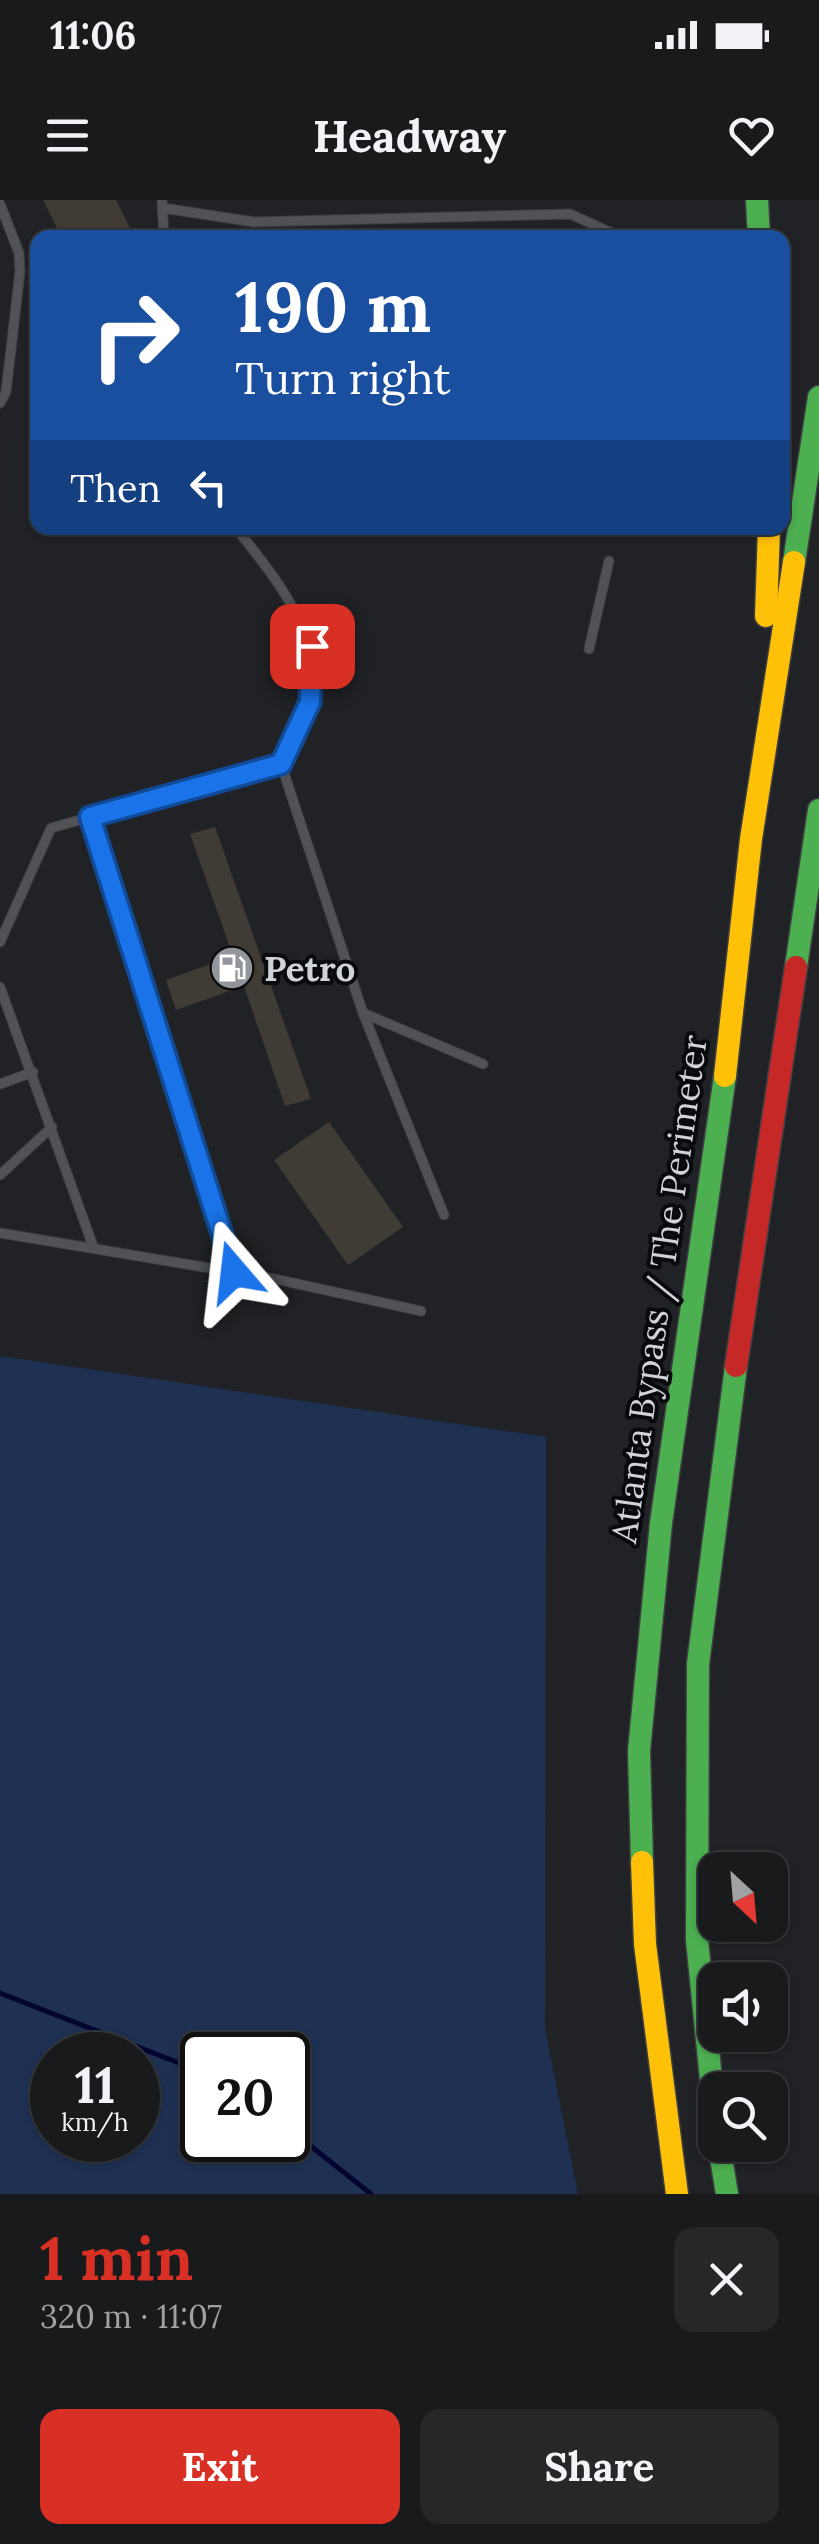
<!DOCTYPE html>
<html lang="en">
<head>
<meta charset="utf-8">
<style>
  :root { --surface:#181a1c; --page:#252729; --text:#f1f3f6; --muted:#9fa1a3; --line:#36383b; --accent:#d93025 }
  body { margin:0; font-family:Lora,serif; background:var(--page); color:var(--text); height:100vh; display:flex; flex-direction:column; font-size:38px; white-space:nowrap }
  * { box-sizing:border-box; margin:0 }
  p { font-size:32px; color:var(--muted) }
  .icon { flex:none; width:55px; height:55px; fill:none; stroke:currentColor; stroke-width:2; stroke-linecap:round; stroke-linejoin:round }
  .map { position:relative; height:1994px; overflow:hidden }
  .panel { display:flex; flex-direction:column; background:var(--surface); flex:1 }
  .panel>* { flex:none }
  .banner { position:absolute; left:30px; top:30px; width:760px; height:305px; border-radius:20px; box-shadow:0 2px 8px #0004,0 0 0 2px var(--line); background:#1a4fa0; color:#fff; overflow:hidden }
  .needle { width:65px; rotate:154deg }
  .controls { position:absolute; left:698px; top:1652px; display:grid; gap:20px }
  .controls a { display:grid; place-items:center; width:90px; height:90px; border-radius:20px; background:var(--surface); box-shadow:0 2px 8px #0004,0 0 0 2px var(--line); font-size:50px }
  .speed { position:absolute; left:30px; top:1832px; display:flex; gap:20px; font-size:50px; font-weight:700; text-align:center }
  .speed>* { display:grid; place-content:center; width:130px; height:130px; border-radius:50%; background:var(--surface); box-shadow:0 2px 8px #0004,0 0 0 2px var(--line); line-height:1 }
  .speed small { font-size:25px; font-weight:400 }
  .speed .limit { border:5px solid #111; border-radius:15px; background:#fff; color:#111 }
  .pin { position:absolute; display:grid; place-items:center; width:85px; height:85px; color:#fff; margin:-42px; border-radius:20px; box-shadow:0 5px 15px #0006 }
  .me { position:absolute; width:110px; margin:-55px; rotate:343deg; stroke-linejoin:round; filter:drop-shadow(0 0 8px #0008) }
  .turn { display:flex; align-items:center; gap:35px; height:210px; padding:0 40px; font-size:45px }
  .turn .icon { width:130px; height:130px; stroke-width:2.5 }
  .turn b { display:block; font-size:70px; line-height:85px }
  .then { display:flex; align-items:center; height:95px; padding:0 40px; background:#0003; gap:20px; font-size:38px }
  .round { display:grid; place-items:center; flex:none; width:105px; height:105px; border-radius:20px; background:var(--page) }
  .summary { display:flex; align-items:center; justify-content:space-between; height:170px; padding:0 40px }
  h1 { font-size:60px; font-weight:800; line-height:75px; color:var(--accent) }
  .action { display:flex; gap:20px; margin-top:auto; padding:20px 40px }
  .action a { flex:1; height:115px; border-radius:20px; background:var(--accent); color:#fff; font-size:40px; font-weight:800; line-height:115px; text-align:center }
  .action a+a { background:var(--page); color:var(--text) }
  .status { display:flex; justify-content:space-between; align-items:center; height:70px; padding:0 50px; background:var(--surface); direction:ltr }
  .status svg { height:28px; fill:currentColor }
  header { display:flex; justify-content:space-between; align-items:center; height:130px; padding:0 40px; background:var(--surface); font-size:45px; font-weight:800 }
  .map>svg:first-child { display:block }
  .green { fill:#1e3153; fill-rule:evenodd }
  .lines { fill:none; stroke-linecap:round; stroke-linejoin:round }
  .stream { stroke:#030530; stroke-width:5 }
  .building { fill:#403b35 }
  .lane-casing { stroke:#3d3f42; stroke-width:11 }
  .fast-casing { stroke:#3d3f42; stroke-width:25 }
  .slow-casing { stroke:#3d3f42; stroke-width:25 }
  .jam-casing { stroke:#3d3f42; stroke-width:25 }
  .lane { stroke:#515255; stroke-width:9 }
  .fast { stroke:#4caf50; stroke-width:22 }
  .slow { stroke:#ffc107; stroke-width:22 }
  .jam { stroke:#c62828; stroke-width:22 }
  .route-casing { stroke:#114b97; stroke-width:25 }
  .route { stroke:#1a73e8; stroke-width:18 }
  .labels { text-anchor:middle; dominant-baseline:central; stroke-width:8; stroke-linejoin:round; paint-order:stroke }
  .poi-label { font-size:35px; font-weight:bold; fill:#d0d3d8; stroke:#090a0e; text-anchor:start }
  .street-label { font-size:35px; fill:#d0d3d8; stroke:#090a0e }
</style>
</head>
<body>
<div class="status"><b>11:06</b><svg viewBox="0 0 49 12"><path d="M0 12V9h3v3zM5 12V6h3v6zM10 12V3h3v9zM15 12V0h3v12zM26 1h20v11H26zM47 4h2v5h-2z"/></svg></div>
<header><svg class="icon" aria-label="menu" viewBox="0 0 24 24"><path d="M4 6h16M4 12h16M4 18h16"/></svg>Headway<svg class="icon" aria-label="heart" viewBox="0 0 24 24"><path d="M12 20l-8-8c-3-5 5-10 8-4 3-6 11-1 8 4z"/></svg></header>
<div class="map">
<svg width="819" height="1994" viewBox="0 0 819 1994">
  <rect width="100%" height="100%" fill="#202225"/>
  <path class="green" d="M0 1156 546 1237 545 1829 578 1994H0ZM52 1855H138V1940H52ZM202 1855H288V1940H202Z"/>
  <g class="lines">
    <g class="stream">
      <polyline points="0,1793 202,1872"/>
      <polyline points="288,1928 371,1994"/>
    </g>
  </g>
  <g class="building">
    <polygon points="43,0 116,0 131,30 116,38 62,38"/>
    <polygon points="215,627 311,899 285,906 244,786 176,810 166,780 233,756 190,634"/>
    <polygon points="329,922 403,1027 348,1065 274,960"/>
  </g>
  <g class="lines">
    <g class="lane-casing">
      <g id="lane">
        <polyline points="162,0 164,38"/>
        <polyline points="0,4 19,53 20,71 6,192 0,203"/>
        <polyline points="163,8 254,22 570,14 623,38"/>
        <path d="M236 328C275 378 323 432 310 500 306 521 290 544 281 564L363 813 444 1015"/>
        <polyline points="589,449 609,361"/>
        <polyline points="90,617 234,1072"/>
        <polyline points="0,742 51,628 281,564"/>
        <polyline points="0,787 93,1046"/>
        <polyline points="363,813 483,864"/>
        <polyline points="0,884 33,872"/>
        <polyline points="0,975 52,927"/>
        <polyline points="0,1033 275,1079 421,1111"/>
      </g>
    </g>
    <g class="fast-casing">
      <g id="fast">
        <polyline points="757,0 759,38"/>
        <polyline points="794,362 819,197"/>
        <polyline points="796,767 819,610"/>
        <polyline points="642,1662 639,1551 661,1323 725,876"/>
        <polyline points="715,1919 697,1740 698,1464 736,1166"/>
        <polyline points="719,1945 727,1994"/>
      </g>
    </g>
    <g class="slow-casing">
      <g id="slow">
        <polyline points="766,416 769,328"/>
        <polyline points="725,876 751,639 794,362"/>
        <polyline points="642,1662 645,1744 677,1994"/>
      </g>
    </g>
    <g class="jam-casing">
      <polyline id="jam" points="736,1166 796,767"/>
    </g>
    <use href="#lane" class="lane"/>
    <use href="#fast" class="fast"/>
    <use href="#slow" class="slow"/>
    <use href="#jam" class="jam"/>
  </g>
  <g class="lines">
    <g class="route-casing">
      <polyline id="route" points="234,1072 90,617 281,564 310,502 312,446"/>
    </g>
    <use href="#route" class="route"/>
  </g>
  <defs>
    <g id="fuel-disc" transform="scale(2.25)"><circle r="9.5" fill="#929599" stroke="#090a0e"/><path d="M-5.5-6h7V0h2V4h1.3V-2.5L3-4.5l.8-.8L6-3V5H2.5V1h-1V6h-7ZM-4.2-4.7v3.2H.2V-4.7Z" fill="#fff"/></g>
  </defs>
  <g fill-rule="evenodd">
    <use href="#fuel-disc" x="232" y="768"/>
  </g>
  <g class="labels">
    <g class="poi-label">
      <text x="264" y="768">Petro</text>
    </g>
    <g class="street-label">
      <text transform="translate(659 1089) rotate(-82)">Atlanta Bypass / The Perimeter</text>
    </g>
  </g>
</svg>
<div class="controls">
<a><svg class="needle" viewBox="-14 -14 28 28"><path d="M0-13l5 13h-10z" fill="#e53935"/><path d="M0 13l5-13h-10z" fill="#9fa1a3"/></svg></a>
<a><svg class="icon" aria-label="sound" viewBox="0 0 24 24"><path d="M4 9h4l5-4v14l-5-4H4zM17 9q2 3 0 6"/></svg></a>
<a><svg class="icon" aria-label="search" viewBox="0 0 24 24"><circle cx="10" cy="10" r="6"/><path d="M15 15l6 6"/></svg></a>
</div>
<div class="speed"><div>11<small>km/h</small></div><div class="limit">20</div></div>
<div class="pin" style="left:312px;top:446px;background:#d93025"><svg class="icon" aria-label="arrive" viewBox="0 0 24 24"><path d="M6 21V4h12l-3 4 3 4H6"/></svg></div>
<svg class="me" style="left:234px;top:1072px" viewBox="-20 -20 40 40"><path d="M0-17L14 15 0 8-14 15z" fill="#1a73e8" stroke="#fff" stroke-width="4"/></svg>
<div class="banner">
<div class="turn"><svg class="icon" aria-label="right" viewBox="0 0 24 24"><path d="M7 20v-9h11M14 6l5 5-5 5"/></svg><div><b>190 m</b>Turn right</div></div>
<div class="then">Then<svg class="icon" aria-label="left" viewBox="0 0 24 24"><path d="M17 20v-9H6M10 6l-5 5 5 5"/></svg></div>
</div>
</div>
<section class="panel">
<div class="summary"><div><h1>1 min</h1><p>320 m · 11:07</p></div><a class="round"><svg class="icon" aria-label="close" viewBox="0 0 24 24"><path d="M6 6l12 12M18 6L6 18"/></svg></a></div>
<div class="action"><a>Exit</a><a>Share</a></div>
</section>
</body>
</html>
